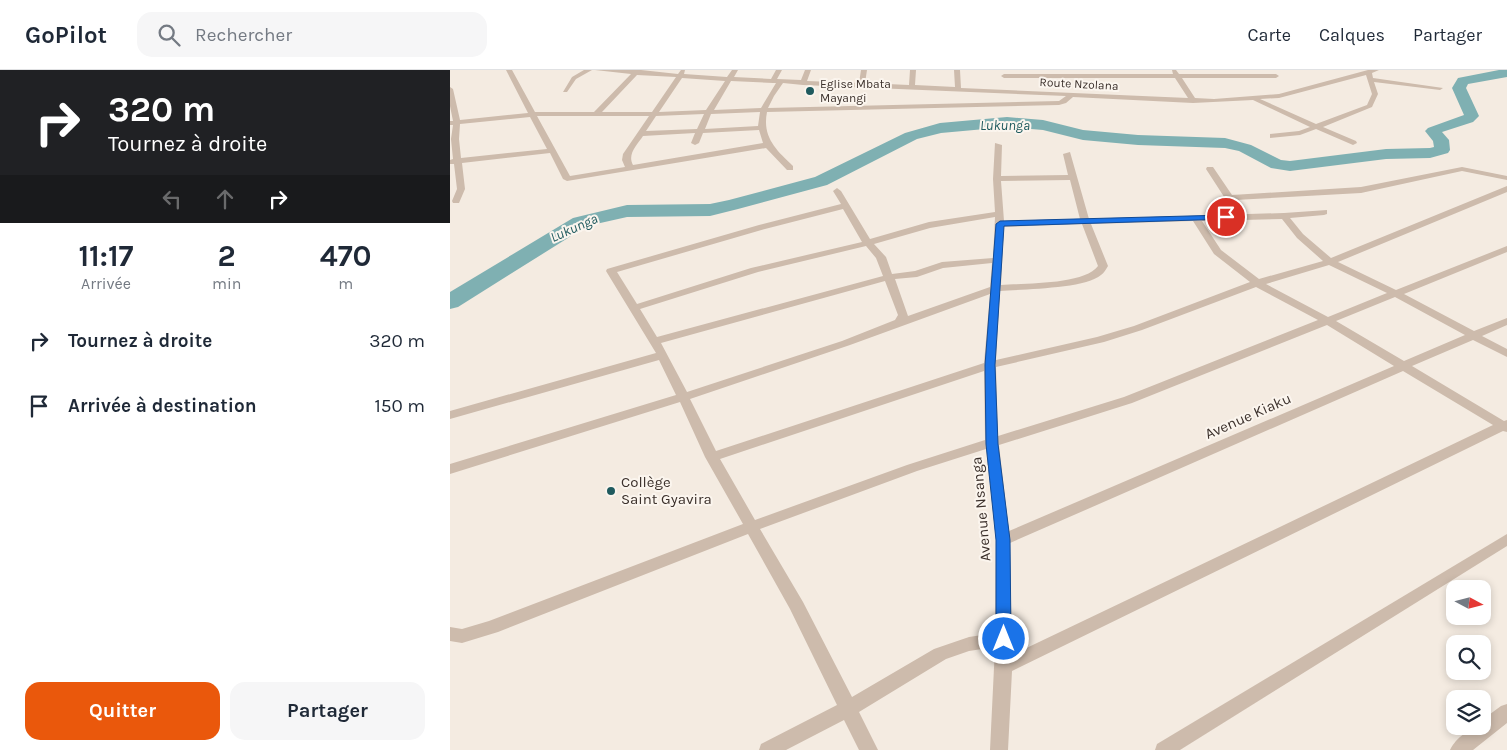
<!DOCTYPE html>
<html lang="fr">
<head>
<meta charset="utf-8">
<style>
  :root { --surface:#fff; --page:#f6f6f7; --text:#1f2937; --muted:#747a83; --line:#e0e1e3; --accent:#ea580c }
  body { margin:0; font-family:Karla,sans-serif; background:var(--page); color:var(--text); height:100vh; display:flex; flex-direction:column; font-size:19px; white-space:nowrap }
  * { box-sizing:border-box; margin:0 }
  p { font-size:16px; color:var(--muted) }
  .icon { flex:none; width:28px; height:28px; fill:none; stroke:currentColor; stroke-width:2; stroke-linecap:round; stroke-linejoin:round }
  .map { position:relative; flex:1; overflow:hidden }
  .drawer { display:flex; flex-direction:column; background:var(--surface); width:450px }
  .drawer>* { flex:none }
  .top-card { background:#202124; color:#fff; overflow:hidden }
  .needle { width:32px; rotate:97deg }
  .buttons { position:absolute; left:996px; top:510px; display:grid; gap:10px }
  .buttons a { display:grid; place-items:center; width:45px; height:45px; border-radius:10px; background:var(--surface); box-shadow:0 2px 8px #0003; font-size:25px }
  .pin { position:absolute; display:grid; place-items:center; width:42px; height:42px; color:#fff; margin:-21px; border:2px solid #fff; border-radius:50%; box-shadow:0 1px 5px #0007 }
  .me { position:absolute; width:55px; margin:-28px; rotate:0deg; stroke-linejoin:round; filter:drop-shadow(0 0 4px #0008) }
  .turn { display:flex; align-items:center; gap:18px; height:105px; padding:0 25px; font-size:22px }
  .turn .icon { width:65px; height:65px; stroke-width:2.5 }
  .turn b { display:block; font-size:35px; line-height:42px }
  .lanes { display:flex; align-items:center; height:48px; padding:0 25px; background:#0003; justify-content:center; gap:25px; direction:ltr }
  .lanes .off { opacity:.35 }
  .eta { display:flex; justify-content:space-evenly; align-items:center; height:85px; text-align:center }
  .eta b { font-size:30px; font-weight:700; line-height:35px }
  .action { display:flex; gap:10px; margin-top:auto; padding:10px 25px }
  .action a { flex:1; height:58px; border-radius:15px; background:var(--accent); color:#fff; font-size:20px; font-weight:700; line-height:58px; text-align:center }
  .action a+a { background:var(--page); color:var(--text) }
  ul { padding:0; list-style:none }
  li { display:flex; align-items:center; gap:15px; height:65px; padding:0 25px }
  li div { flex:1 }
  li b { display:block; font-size:19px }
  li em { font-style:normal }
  header { display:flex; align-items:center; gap:30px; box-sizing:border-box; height:70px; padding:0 25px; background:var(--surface); border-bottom:1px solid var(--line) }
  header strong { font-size:24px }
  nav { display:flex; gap:28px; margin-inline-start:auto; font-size:18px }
  .search { width:350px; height:45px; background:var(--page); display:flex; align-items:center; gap:12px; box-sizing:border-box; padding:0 18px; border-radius:15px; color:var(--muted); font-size:19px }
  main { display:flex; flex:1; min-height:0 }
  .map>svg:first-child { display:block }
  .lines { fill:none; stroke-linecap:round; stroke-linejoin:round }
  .river { fill:#7fb0b2; fill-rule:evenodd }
  .street { fill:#cdbbac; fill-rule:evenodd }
  .route { fill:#1a73e8; stroke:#114b97 }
  .poi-dot { fill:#1f5a5e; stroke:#fbf5ee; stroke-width:2 }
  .labels { text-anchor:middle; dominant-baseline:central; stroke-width:4; stroke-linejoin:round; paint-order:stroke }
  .far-poi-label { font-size:12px; fill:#3b302b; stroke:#fbf5ee; text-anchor:start }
  .far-street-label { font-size:12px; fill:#3b302b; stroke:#fbf5ee }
  .far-water-label { font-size:14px; font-style:italic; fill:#1f5a5e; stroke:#fbf5ee }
  .street-label { font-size:15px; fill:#3b302b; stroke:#fbf5ee }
  .poi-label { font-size:15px; fill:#3b302b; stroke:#fbf5ee; text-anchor:start }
</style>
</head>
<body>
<header>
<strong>GoPilot</strong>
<div class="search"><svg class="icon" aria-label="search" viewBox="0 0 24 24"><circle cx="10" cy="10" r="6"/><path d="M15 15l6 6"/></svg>Rechercher</div>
<nav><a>Carte</a><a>Calques</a><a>Partager</a></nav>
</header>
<main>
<section class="drawer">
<div class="top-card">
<div class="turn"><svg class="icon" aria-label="right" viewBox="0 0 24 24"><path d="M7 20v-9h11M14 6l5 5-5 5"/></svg><div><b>320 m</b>Tournez à droite</div></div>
<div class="lanes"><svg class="icon off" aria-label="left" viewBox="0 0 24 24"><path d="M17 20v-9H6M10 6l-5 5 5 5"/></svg><svg class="icon off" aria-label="ahead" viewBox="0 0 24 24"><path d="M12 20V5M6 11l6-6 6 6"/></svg><svg class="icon" aria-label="right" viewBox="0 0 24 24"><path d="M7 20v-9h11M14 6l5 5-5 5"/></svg></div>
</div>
<div class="eta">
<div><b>11:17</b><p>Arrivée</p></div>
<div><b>2</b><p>min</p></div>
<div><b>470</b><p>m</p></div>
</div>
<ul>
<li><svg class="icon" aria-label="right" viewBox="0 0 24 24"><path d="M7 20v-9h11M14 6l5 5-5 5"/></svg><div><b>Tournez à droite</b></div><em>320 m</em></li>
<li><svg class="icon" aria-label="arrive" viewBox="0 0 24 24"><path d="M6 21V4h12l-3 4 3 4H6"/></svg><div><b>Arrivée à destination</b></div><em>150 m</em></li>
</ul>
<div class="action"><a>Quitter</a><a>Partager</a></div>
</section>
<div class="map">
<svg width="1057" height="680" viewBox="0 0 1057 680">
  <rect width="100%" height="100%" fill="#f4ebe1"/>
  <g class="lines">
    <polygon class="river" points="1049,0 1057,0 1057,7 1018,14 1016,18 1029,46 1023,52 992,62 999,70 1000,80 998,83 980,88 936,89 840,101 821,98 789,81 775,78 688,75 633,70 593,60 557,57 491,63 467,69 377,115 288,139 260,146 177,147 137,156 8,237 0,239 0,222 123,148 177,135 260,134 279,130 365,107 455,63 490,53 557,47 593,50 633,60 688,65 775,68 801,75 831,90 840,91 936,79 980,78 984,77 983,71 975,61 978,58 1014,45 1002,18 1008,8"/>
    <g class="street">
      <path d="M56 0H62L85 42H144L181 4 145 0H191L228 4 231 0H235L234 4 277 7 282 0H288L284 7 321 9 326 0H332L327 9 351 10 355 0H361L357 11 409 13 411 0H417L415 13 459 15 460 0H466L465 15 505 17 504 0H510L511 18 738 28 725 8H554L551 6 554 4H723L722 0H726L729 4H826L829 6 826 8H732L745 28 764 29 829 24 918 0H929L922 3 923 8 993 18 990 20 924 12 928 24 922 37 873 57 906 71 907 73 903 75 866 59 850 65 820 68V64L849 61 860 57 803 30 743 33 623 27 616 33 609 35 317 42C312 67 326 80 343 96V100H337L316 78 117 111 113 109 100 83 12 93 15 119 9 133H3L2 131 7 119 4 94H0V90L3 89 1 69 3 55H0V51H3L0 36V17L3 19 10 50 78 43ZM187 5 226 7 202 42H152ZM916 5 922 24 917 35 866 54 810 29 829 28ZM232 8 275 11 256 40 209 42ZM281 11 323 13H326L311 38 264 40ZM333 13 353 15 616 26 609 31 318 38 324 26ZM310 42 308 56 255 59 261 44ZM254 44 247 59 196 61 206 46ZM87 46H199L173 84 172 90 175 97 120 106ZM80 47 97 79 11 88 9 69 10 54ZM309 60 313 73 183 95C177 84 187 75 193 66L245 63 241 73 245 75 249 73 253 63Z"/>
      <polygon points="134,0 142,0 126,9 117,22 113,22 122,7"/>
      <path d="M545 73 552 75 551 106 618 105 613 84 620 82 639 149 834 143 877 140V144L874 145 840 148 853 164 881 188 1057 116V122L888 192 946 220 1057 176V182L954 224 1024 261 1057 248V255L1032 266 1057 279V287L1023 270 962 296 1054 351 1057 350V362L1053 361 562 601 558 680H540L545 577 519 581 496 589 409 642 428 680H409L394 650 336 680H309L311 674 387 635 340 539 298 464 48 562 12 573 0 571V557L12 559 39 551 293 454 255 387 230 332 0 404V394L226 325 209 290 0 349V341L206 283 156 201 157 199 309 155 391 134 383 121 387 118 391 121 420 169 479 152 545 142 543 109ZM620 110 630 149 554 151 551 111ZM393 139 412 172 301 198 187 234 167 202 315 159ZM545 147 543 188 492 192 465 201 442 204 436 187 424 174 480 158ZM832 149 847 168 873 191 809 209 771 180 752 151ZM743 151 764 184 800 212 684 256 647 267 546 290 550 221C573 219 635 219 651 205 654 203 656 199 658 196L641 154ZM632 154 648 196C634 215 574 213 551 215L554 157ZM416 176 426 188 433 206 207 267 190 239 308 202ZM542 193 540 217 458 246 445 209 467 207 493 198ZM879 195 937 223 878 247 816 214ZM435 211 448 245 445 250 392 271 237 322 211 273ZM806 217 868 250 674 327 548 366 546 297 654 272 692 260ZM540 224 534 293 266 381 240 329 400 275ZM945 227 1015 265 954 291 886 251ZM877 255 944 296 559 461 549 375 682 333ZM534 301 535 370 457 395 305 450 270 389ZM953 301 1043 355 562 585 560 473ZM536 379 546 470 545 563 519 567 484 579 402 627 353 532 310 459 467 401Z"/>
      <polygon points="757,97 763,97 782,125 911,117 1012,97 1057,106 1057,110 1012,101 911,123 785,130 787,134 783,137 780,136 756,99"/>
      <polygon points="1057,464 1057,476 730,680 705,680 707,674"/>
      <path d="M1057 634V653L1023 680H1000C1005 669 1021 656 1032 656V650L1051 636Z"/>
    </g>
  </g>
  <polygon class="route" points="776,145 779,145 779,149 554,156 545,295 548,374 560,470 561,569 559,573 554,575 548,573 546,569 546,470 536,374 535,295 546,154 550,151"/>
  <g class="poi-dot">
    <circle cx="360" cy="21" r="5"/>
    <circle cx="161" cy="421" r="5"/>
  </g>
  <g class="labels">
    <g class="far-poi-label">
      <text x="370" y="14">Eglise Mbata<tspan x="370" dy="14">Mayangi</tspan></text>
    </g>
    <g class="far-street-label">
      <text transform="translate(629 14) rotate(3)">Route Nzolana</text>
    </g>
    <g class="far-water-label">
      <text x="555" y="55">Lukunga</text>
      <text transform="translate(124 158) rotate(-24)">Lukunga</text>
    </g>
    <g class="street-label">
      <text transform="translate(798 346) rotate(-24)">Avenue Kiaku</text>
      <text transform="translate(531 439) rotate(-95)">Avenue Nsanga</text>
    </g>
    <g class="poi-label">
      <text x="171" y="412">Collège<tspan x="171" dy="17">Saint Gyavira</tspan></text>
    </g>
  </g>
</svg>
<div class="buttons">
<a><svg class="needle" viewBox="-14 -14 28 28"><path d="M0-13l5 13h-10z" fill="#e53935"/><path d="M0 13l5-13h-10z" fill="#747a83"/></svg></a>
<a><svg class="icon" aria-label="search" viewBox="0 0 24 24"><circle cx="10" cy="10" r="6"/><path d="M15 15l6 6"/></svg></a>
<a><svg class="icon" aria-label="layers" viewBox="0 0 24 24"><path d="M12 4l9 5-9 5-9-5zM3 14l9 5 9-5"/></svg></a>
</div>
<div class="pin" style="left:776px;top:147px;background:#d93025"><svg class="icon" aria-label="arrive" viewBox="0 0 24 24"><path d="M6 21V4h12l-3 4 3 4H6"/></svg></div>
<svg class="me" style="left:554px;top:569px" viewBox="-20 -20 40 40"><circle r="17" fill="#1a73e8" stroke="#fff" stroke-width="3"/><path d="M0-11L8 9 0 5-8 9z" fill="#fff"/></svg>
</div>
</main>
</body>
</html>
